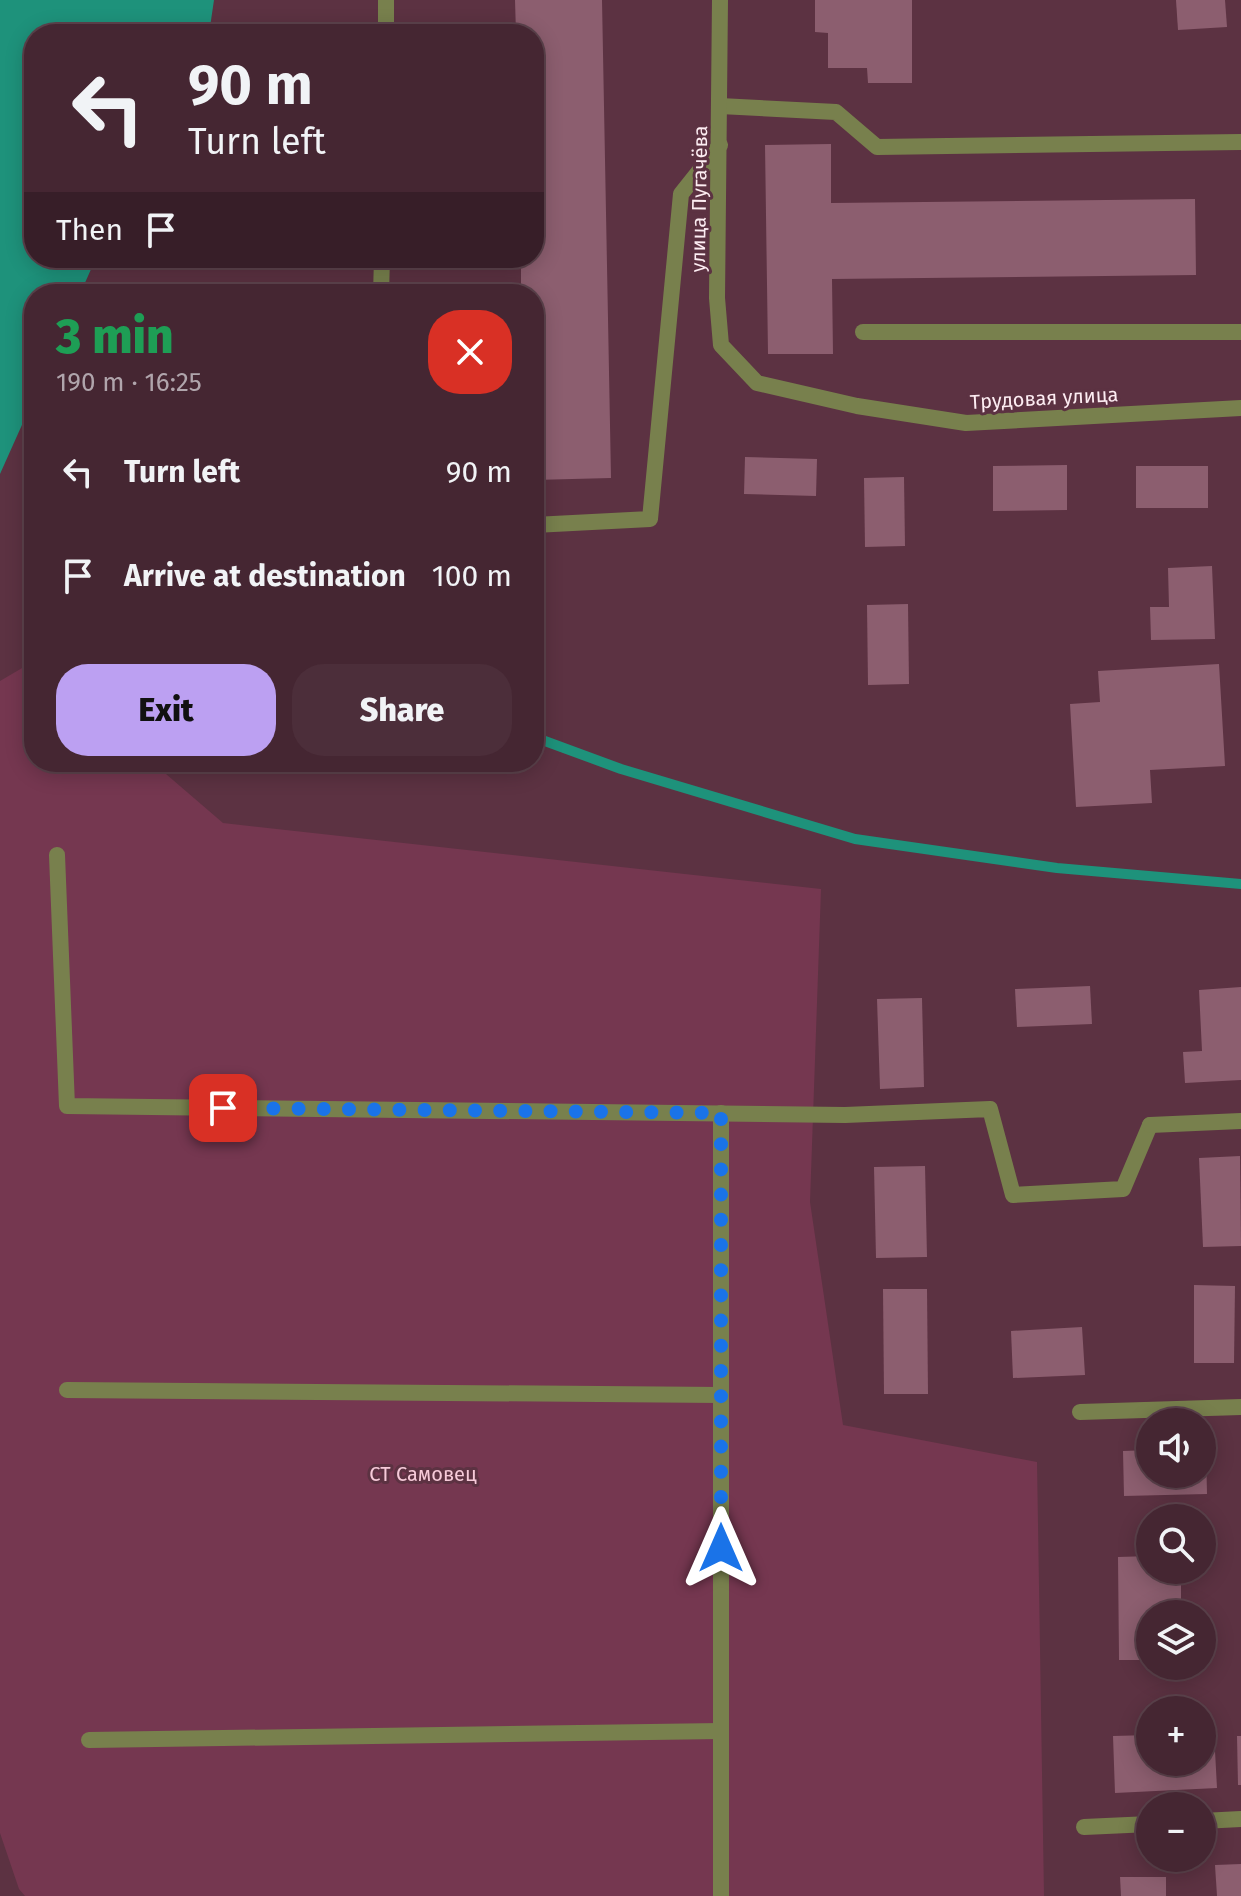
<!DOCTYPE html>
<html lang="en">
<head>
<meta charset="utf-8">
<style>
  :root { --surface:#452632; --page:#4c2e3a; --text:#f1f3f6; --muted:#b0a5ac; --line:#5d434d; --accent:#bca0f2 }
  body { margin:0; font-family:"Fira Sans",sans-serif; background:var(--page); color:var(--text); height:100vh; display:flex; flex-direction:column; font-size:30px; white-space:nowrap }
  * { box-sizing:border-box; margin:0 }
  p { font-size:26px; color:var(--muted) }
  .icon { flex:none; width:44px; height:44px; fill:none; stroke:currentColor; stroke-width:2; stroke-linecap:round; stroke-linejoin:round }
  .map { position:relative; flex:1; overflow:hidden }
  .sheet { position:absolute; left:24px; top:284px; width:520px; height:488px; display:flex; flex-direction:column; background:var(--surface); border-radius:32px; box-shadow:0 4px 20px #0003,0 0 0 2px var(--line) }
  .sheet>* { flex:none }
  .top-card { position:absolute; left:24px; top:24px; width:520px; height:244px; border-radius:32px; box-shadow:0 4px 20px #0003,0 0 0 2px var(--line); background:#452632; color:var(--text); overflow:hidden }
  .tools { position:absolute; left:1136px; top:1408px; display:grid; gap:16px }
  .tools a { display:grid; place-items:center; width:80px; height:80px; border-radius:50%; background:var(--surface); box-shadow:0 4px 20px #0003,0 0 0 2px var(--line); font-size:40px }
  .pin { position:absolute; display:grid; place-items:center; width:68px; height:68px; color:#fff; margin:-34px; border-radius:16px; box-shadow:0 4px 12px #0006 }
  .me { position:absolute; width:88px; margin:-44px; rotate:0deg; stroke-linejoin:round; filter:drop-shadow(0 0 6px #0008) }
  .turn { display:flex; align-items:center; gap:28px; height:168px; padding:0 32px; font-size:36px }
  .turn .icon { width:104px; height:104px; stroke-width:2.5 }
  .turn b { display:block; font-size:56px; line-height:68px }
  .then { display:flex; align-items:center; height:76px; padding:0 32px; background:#0003; gap:16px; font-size:30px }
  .round { display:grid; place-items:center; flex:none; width:84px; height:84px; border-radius:32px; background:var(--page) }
  .headline { display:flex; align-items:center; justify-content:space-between; height:136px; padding:0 32px }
  h1 { font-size:48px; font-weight:800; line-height:60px; color:#1e9e55 }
  .button { display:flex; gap:16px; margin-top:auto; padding:16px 32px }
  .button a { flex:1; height:92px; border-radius:32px; background:var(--accent); color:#111; font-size:32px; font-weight:800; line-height:92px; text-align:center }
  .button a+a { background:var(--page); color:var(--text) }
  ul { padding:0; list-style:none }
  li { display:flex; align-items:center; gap:24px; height:104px; padding:0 32px }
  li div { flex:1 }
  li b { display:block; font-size:30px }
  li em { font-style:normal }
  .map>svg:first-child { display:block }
  .green { fill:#753750 }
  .water { fill:#1e927b }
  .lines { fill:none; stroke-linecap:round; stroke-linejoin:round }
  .stream { stroke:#1e927b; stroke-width:10 }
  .building { fill:#8c5e6f }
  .lane { stroke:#78804d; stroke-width:16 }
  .street { stroke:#78804d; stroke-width:16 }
  .route { stroke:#1a73e8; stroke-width:14; stroke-dasharray:0 25.2 }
  .labels { text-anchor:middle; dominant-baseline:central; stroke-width:6; stroke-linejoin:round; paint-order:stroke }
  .street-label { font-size:20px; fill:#fdedf2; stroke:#5c3242 }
  .park-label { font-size:20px; fill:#f6cad9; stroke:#5c3242 }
</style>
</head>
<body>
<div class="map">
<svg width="1241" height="1896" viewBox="0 0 1241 1896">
  <rect width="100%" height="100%" fill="#5c3242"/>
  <polygon class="green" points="34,661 34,762 152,762 223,823 821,889 810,1202 843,1425 1037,1462 1044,1896 25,1896 19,1889 0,1833 0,681"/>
  <polygon class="water" points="0,0 214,0 209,34 34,34 34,258 96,258 80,294 34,294 34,398 0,474"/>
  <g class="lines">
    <polyline class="stream" points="534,737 621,769 855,839 1057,868 1241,884"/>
  </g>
  <g class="building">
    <polygon points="515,0 602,0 611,478 534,480 534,294 521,294 521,258 534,258 534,34 516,34"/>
    <polygon points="815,0 912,0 912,83 868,83 867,68 828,68 828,33 815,32"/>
    <polygon points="1176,0 1225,0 1227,27 1178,30"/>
    <polygon points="831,144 831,203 1195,199 1196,275 832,279 833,354 768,354 765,145"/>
    <polygon points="745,457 817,459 816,496 744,494"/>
    <polygon points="1067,465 1067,510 993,511 993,466"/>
    <rect x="1136" y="466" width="72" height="42"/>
    <polygon points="904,477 905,546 865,547 864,478"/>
    <polygon points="1212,566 1215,639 1151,640 1150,607 1169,607 1168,568"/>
    <polygon points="908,604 909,684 868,685 867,605"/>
    <polygon points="1219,664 1225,766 1150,770 1152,803 1076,807 1070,704 1100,702 1098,671"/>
    <polygon points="1090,986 1092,1024 1017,1027 1015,989"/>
    <polygon points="1241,987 1241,1080 1185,1083 1183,1052 1202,1051 1199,990"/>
    <polygon points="922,998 924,1087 880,1089 877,999"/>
    <polygon points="1240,1156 1241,1246 1203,1247 1199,1158"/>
    <polygon points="925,1166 927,1257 876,1258 874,1167"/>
    <polygon points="1194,1285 1235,1286 1234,1363 1194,1363"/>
    <polygon points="883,1289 927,1289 928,1394 884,1394"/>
    <polygon points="1082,1327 1085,1375 1013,1378 1011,1331"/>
    <polygon points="1202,1449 1206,1449 1207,1494 1124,1496 1123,1451 1150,1450 1150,1474 1202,1474"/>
    <polygon points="1150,1556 1150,1570 1181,1570 1181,1614 1150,1614 1150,1660 1119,1660 1118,1557"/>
    <polygon points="1214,1732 1217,1788 1115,1793 1113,1736 1150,1735 1150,1762 1202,1762 1202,1733"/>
    <polygon points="1237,1736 1241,1736 1241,1785 1238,1785"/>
    <polygon points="1241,1864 1241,1896 1217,1896 1215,1865"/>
    <polygon points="1120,1877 1166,1877 1166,1896 1121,1896"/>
  </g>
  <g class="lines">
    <g class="lane">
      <polyline points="386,34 386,0"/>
      <polyline points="720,106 836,112 877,147 1241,142"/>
      <polyline points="381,294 382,258"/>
      <polyline points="863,332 1241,332"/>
      <polyline points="534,525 650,519 681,194 720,145"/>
      <polyline points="57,855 67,1106 845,1115 990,1109 1013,1195 1123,1189 1150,1125"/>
      <polyline points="67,1390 721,1395"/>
      <polyline points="89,1740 721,1731"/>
      <polyline points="721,1896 721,1113"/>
    </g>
    <g class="street">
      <polyline points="720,0 717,298 721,345 757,383 857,406 966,423 1241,408"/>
      <polyline points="1150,1125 1241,1121"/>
      <polyline points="1080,1412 1241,1407"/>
      <polyline points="1202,1821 1241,1819"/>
      <polyline points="1084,1827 1150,1824"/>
    </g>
  </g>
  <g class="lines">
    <polyline class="route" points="223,1108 721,1113 721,1548"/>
  </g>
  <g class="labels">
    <g class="street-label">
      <text transform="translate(699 199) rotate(-89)">улица Пугачёва</text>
      <text transform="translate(1044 398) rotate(-3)">Трудовая улица</text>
    </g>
    <g class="park-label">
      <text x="423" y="1474">СТ Самовец</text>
    </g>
  </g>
</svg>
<div class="tools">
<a><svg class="icon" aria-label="sound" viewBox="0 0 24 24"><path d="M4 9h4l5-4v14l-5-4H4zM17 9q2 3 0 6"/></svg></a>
<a><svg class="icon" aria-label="search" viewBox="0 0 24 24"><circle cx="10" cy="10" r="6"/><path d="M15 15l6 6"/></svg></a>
<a><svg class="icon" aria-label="layers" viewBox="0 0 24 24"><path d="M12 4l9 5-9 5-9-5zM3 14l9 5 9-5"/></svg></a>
<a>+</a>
<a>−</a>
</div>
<div class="pin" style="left:223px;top:1108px;background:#d93025"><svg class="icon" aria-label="arrive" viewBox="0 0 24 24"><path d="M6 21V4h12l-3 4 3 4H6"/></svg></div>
<svg class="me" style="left:721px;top:1548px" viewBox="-20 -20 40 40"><path d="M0-17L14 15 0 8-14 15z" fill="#1a73e8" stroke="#fff" stroke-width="4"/></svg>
<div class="top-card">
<div class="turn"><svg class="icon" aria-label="left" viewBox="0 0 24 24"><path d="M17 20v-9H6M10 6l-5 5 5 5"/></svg><div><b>90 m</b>Turn left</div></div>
<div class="then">Then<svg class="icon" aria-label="arrive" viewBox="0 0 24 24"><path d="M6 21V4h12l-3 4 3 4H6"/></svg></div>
</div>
<section class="sheet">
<div class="headline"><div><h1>3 min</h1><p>190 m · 16:25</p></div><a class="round" style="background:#d93025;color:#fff"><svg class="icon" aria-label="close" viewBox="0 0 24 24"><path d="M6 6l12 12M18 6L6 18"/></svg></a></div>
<ul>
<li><svg class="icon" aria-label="left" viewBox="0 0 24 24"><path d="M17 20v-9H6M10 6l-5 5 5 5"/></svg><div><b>Turn left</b></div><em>90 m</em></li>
<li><svg class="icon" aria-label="arrive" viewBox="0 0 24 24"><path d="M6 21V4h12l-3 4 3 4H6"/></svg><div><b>Arrive at destination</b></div><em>100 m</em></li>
</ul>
<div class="button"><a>Exit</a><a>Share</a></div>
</section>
</div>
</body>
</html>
